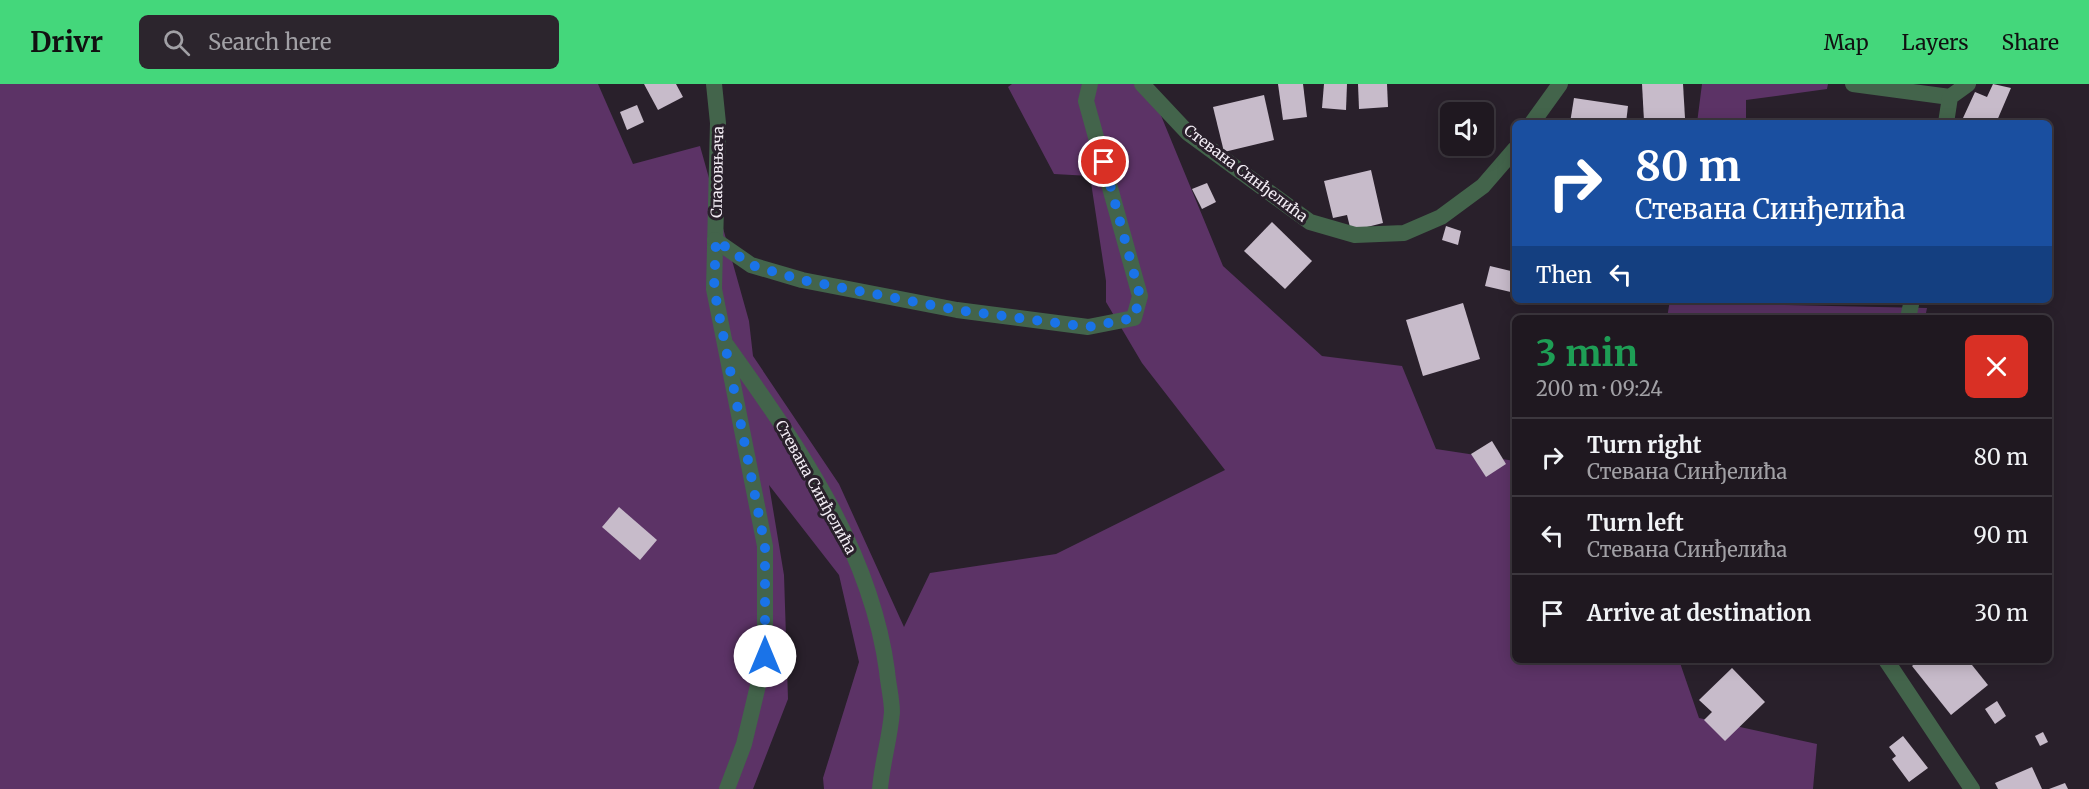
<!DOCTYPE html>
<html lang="en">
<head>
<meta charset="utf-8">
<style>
  :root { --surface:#1f1820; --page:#2c252d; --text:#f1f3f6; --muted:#a1a0a5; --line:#3c373e; --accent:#44d77b }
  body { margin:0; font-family:Merriweather,serif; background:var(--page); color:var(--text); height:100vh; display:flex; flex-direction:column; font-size:22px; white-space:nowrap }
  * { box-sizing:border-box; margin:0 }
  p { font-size:20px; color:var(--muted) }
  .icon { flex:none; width:33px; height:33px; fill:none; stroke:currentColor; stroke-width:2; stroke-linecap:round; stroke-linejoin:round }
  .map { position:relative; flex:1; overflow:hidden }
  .panel { position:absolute; left:1512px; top:231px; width:540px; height:348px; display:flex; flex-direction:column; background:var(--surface); border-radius:9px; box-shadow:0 3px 15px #0003,0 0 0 2px var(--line) }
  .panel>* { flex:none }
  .guide { position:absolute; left:1512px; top:36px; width:540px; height:183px; border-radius:9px; box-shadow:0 3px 15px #0003,0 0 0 2px var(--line); background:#1a4fa0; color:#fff; overflow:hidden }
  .tools { position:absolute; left:1440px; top:18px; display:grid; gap:12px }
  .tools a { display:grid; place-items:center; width:54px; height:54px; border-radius:9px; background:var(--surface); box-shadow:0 3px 15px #0003,0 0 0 2px var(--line); font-size:30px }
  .pin { position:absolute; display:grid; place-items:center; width:51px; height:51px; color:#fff; margin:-26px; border:3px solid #fff; border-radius:50%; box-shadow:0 2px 6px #0007 }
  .me { position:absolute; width:66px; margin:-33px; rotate:0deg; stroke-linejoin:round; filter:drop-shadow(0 0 4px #0008) }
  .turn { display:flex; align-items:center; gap:21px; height:126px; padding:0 24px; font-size:27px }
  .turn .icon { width:78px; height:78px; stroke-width:2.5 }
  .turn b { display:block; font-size:42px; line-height:51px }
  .then { display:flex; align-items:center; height:57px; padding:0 24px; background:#0003; gap:12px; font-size:22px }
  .round { display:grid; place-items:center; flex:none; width:63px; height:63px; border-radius:9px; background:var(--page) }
  .overview { display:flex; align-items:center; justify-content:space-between; height:102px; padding:0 24px }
  h1 { font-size:36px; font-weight:700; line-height:45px; color:#1e9e55 }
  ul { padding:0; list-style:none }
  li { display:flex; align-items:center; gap:18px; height:78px; padding:0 24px; border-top:2px solid var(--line) }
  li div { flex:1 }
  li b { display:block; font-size:22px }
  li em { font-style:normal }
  header { display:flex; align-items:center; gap:36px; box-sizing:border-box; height:84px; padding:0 30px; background:var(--accent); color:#111 }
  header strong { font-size:28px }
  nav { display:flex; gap:33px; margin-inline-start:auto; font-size:21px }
  .search { width:420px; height:54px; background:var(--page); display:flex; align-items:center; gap:15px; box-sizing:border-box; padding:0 21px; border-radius:9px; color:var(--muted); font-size:22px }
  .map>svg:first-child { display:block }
  .green { fill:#5c3366 }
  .building { fill:#c7bbca }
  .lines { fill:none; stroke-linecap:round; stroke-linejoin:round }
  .minor { stroke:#43644b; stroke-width:16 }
  .route { stroke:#1a73e8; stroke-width:10; stroke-dasharray:0 18 }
  .labels { text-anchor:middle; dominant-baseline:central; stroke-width:6; stroke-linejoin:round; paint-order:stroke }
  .street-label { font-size:15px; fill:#f3edf5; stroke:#29202b }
</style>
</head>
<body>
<header>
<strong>Drivr</strong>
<div class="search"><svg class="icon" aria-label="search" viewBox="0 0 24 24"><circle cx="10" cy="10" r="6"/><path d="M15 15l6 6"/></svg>Search here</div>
<nav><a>Map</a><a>Layers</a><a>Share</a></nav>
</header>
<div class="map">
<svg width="2089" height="705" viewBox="0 0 2089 705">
  <rect width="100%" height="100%" fill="#29202b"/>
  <g class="green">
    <polygon points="0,0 598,0 633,80 700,62 749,237 753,272 839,400 904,543 930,489 1056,470 1225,386 1142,279 1106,218 1106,197 1090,92 1054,90 1008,3 1012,0 1148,0 1223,182 1322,272 1402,282 1436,365 1515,377 1515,576 1679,576 1699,634 1817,660 1813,705 824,705 823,694 859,578 839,491 769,401 784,491 788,615 753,705 0,705"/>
    <polygon points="1702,0 1828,0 1827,5 1746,16 1746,39 1697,39"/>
    <polygon points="1670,216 1778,216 1785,221 1927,224 1925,234 1667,234"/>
  </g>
  <g class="building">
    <polygon points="644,0 676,0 683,13 658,26"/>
    <polygon points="1278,0 1303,0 1307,33 1283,36"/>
    <polygon points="1324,0 1347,0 1346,26 1322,24"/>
    <polygon points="1358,0 1387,0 1388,23 1359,25"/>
    <polygon points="1642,0 1683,0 1685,34 1644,37"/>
    <polygon points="1993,0 2011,4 1996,39 1974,39 1963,34 1975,8 1987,13"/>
    <polygon points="1264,11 1274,56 1224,68 1213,23"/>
    <polygon points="1574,14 1628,22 1626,39 1570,39"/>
    <polygon points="637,21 644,38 627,46 620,28"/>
    <polygon points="1371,86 1383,139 1351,147 1347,131 1333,134 1324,97"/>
    <polygon points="1207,99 1216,118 1202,125 1192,105"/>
    <polygon points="1272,138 1312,177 1285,205 1244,167"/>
    <polygon points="1446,142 1461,147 1458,161 1442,156"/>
    <polygon points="1490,182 1515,188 1515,209 1485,202"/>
    <polygon points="1463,219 1480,275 1423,292 1406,236"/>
    <polygon points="1492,357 1506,380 1486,393 1471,370"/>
    <polygon points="619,423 657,456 640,476 602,443"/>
    <polygon points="1919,576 1968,576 1988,601 1951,631 1912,582"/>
    <polygon points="1732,584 1765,618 1725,657 1704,636 1712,628 1699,616"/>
    <polygon points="1997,617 2006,632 1995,640 1985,625"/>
    <polygon points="2043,648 2048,658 2040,662 2035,652"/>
    <polygon points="1903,652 1928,684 1909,698 1892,675 1896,672 1889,663"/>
    <polygon points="2032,683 2042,705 1998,705 1995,699"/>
    <polygon points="2065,699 2068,705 2049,705"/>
  </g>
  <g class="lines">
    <g class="minor">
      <polyline points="714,0 718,39 714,205 765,462 765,572 744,660 727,705"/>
      <polyline points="1142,0 1188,49 1310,138 1355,151 1404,149 1441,133 1483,102 1515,65"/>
      <polyline points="1853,0 1950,13"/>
      <polyline points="1532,39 1560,0"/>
      <polyline points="1946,39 1950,13 1968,0"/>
      <polyline points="715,156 751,181 802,196 957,226 1088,243 1134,234 1140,212 1086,17 1090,0"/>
      <polyline points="1908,234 1912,216"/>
      <path d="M727 262C797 360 871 466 887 587 888 600 892 615 892 628 890 654 882 679 880 705"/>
      <polyline points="1886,576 1972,705"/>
    </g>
  </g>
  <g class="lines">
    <polyline class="route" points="765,572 765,462 714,205 716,156 751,181 802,196 957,226 1088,243 1134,234 1140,212 1104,78"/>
  </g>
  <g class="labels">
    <g class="street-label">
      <text transform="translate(717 88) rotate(-89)">Спасовњача</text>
      <text transform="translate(1246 89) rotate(37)">Стевана Синђелића</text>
      <text transform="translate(816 403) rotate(61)">Стевана Синђелића</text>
    </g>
  </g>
</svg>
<div class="tools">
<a><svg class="icon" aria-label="sound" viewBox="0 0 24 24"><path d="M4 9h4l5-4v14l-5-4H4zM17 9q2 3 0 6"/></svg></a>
</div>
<div class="pin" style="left:1104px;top:78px;background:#d93025"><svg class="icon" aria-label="arrive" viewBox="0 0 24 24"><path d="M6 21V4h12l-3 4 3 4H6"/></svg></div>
<svg class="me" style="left:765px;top:572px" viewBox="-20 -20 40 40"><circle r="19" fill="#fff"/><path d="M0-13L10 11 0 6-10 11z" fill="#1a73e8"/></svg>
<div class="guide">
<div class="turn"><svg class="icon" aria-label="right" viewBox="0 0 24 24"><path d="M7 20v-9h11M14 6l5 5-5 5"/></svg><div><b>80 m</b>Стевана Синђелића</div></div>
<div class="then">Then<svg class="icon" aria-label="left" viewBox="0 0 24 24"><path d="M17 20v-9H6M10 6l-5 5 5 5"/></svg></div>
</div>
<section class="panel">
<div class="overview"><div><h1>3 min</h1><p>200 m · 09:24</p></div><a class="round" style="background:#d93025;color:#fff"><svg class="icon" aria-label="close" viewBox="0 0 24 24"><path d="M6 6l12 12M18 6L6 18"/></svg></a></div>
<ul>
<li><svg class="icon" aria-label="right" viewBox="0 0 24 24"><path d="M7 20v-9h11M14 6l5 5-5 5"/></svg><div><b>Turn right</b><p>Стевана Синђелића</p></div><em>80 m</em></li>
<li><svg class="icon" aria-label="left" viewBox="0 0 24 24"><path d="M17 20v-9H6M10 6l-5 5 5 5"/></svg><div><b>Turn left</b><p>Стевана Синђелића</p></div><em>90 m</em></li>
<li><svg class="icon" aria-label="arrive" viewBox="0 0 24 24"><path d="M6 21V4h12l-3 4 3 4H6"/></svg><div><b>Arrive at destination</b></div><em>30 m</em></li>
</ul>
</section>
</div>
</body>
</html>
